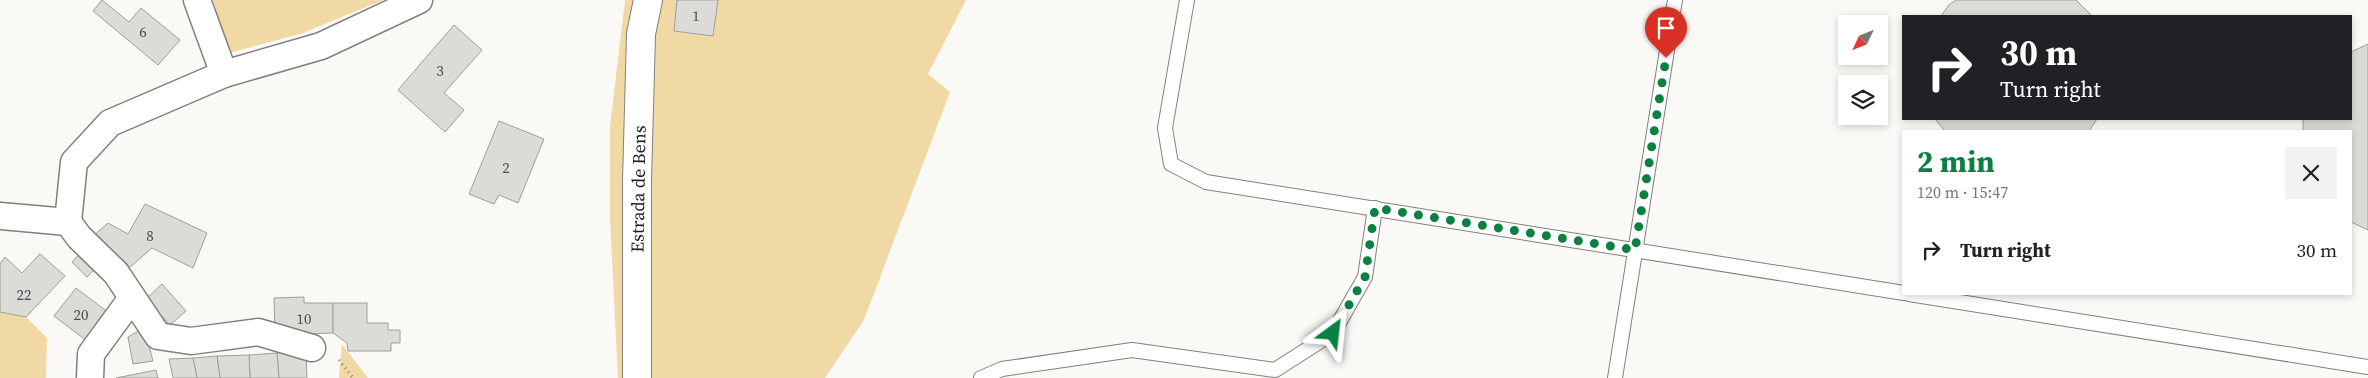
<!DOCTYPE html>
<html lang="en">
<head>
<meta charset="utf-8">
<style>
  :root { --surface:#fff; --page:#f2f2f2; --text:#222; --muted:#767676; --accent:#0b8043 }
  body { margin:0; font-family:"Source Serif 4",serif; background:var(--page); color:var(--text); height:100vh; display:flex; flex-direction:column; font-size:19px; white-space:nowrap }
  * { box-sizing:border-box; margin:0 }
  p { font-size:16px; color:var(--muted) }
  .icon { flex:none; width:28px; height:28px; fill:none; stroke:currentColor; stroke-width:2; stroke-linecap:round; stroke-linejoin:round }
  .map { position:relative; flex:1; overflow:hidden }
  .side { position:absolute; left:1902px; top:130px; width:450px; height:165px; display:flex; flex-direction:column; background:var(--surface); border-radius:0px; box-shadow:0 2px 8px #0003 }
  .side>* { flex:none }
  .hud { position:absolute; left:1902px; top:15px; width:450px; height:105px; border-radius:0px; box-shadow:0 2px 8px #0003; background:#202124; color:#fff; overflow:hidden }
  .needle { width:32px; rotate:227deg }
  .buttons { position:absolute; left:1838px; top:15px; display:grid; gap:10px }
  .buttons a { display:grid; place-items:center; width:50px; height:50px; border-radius:0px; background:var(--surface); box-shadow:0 2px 8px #0003; font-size:25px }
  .pin { position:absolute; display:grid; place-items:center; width:42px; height:42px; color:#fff; margin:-51px -21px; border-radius:50% 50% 50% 0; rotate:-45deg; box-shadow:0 0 5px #0007 }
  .pin .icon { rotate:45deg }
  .me { position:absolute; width:55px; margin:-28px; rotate:30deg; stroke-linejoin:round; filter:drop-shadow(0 0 4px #0008) }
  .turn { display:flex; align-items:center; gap:18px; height:105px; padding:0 15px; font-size:22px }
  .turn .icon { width:65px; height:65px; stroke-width:2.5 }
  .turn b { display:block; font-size:35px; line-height:42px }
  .round { display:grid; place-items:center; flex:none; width:52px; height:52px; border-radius:0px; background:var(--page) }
  .overview { display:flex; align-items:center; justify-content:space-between; height:85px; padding:0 15px }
  h1 { font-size:30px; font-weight:700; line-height:38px; color:var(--accent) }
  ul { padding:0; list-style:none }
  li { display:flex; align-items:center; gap:15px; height:70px; padding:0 15px }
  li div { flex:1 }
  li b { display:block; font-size:19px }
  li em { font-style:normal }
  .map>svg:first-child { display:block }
  .green { fill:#f1d9a6 }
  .building { fill:#dcdbd8; stroke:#9f9e9b }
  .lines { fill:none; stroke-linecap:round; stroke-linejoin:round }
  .service-casing { stroke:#81807d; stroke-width:16 }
  .minor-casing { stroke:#81807d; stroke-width:29 }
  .tertiary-casing { stroke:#81807d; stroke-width:30 }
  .path { stroke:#848381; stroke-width:3; stroke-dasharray:1 4; stroke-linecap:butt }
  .service { stroke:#fff; stroke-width:14 }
  .minor { stroke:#fff; stroke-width:26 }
  .tertiary { stroke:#fff; stroke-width:28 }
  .route { stroke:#0b8043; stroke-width:9; stroke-dasharray:0 16.2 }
  .labels { text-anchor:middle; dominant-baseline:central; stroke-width:4.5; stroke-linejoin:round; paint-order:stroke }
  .number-label { font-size:15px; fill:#4e4d4c }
  .street-label { font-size:18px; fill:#1f1e1d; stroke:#fff }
</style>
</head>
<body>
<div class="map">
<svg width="2368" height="378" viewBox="0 0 2368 378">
  <rect width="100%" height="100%" fill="#faf9f6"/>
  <g class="green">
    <polygon points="213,0 383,0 303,33 229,53"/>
    <polygon points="625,0 966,0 928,74 950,92 864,320 825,378 618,378 610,219 610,127"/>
    <polygon points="0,312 26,317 47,338 46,378 0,378"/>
    <polygon points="342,344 368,378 339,378"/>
  </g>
  <g class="building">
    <polygon points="102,0 129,22 141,8 180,40 158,65 93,11"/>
    <polygon points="677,0 718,0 713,36 674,31"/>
    <polygon points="1956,0 2076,0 2092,16 1941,16 1949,5"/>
    <polygon points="454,25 482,50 444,93 464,110 445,132 398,90"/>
    <polygon points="2368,44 2368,230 2351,222 2351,131 2303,131 2303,119 2351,119 2351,52"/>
    <polygon points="1935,119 2097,119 2089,131 1945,131"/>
    <polygon points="499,121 544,139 518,203 499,195 494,204 469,194"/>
    <polygon points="145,204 207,233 193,268 152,248 129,268 93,236 108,223 128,234"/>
    <polygon points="82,251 98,266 87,277 72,262"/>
    <polygon points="40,254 65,276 26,317 0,312 0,264 5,257 22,273"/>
    <polygon points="162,284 186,311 170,325 146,299"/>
    <polygon points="76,288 109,313 87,341 54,316"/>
    <polygon points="304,297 304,303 333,303 333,333 275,335 274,298"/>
    <polygon points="333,303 367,303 367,323 388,323 388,330 400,330 400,343 391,343 391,351 348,351 347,343 333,333"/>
    <polygon points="144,328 153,361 133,364 128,337"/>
    <polygon points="306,351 307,378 279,378 277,353"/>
    <polygon points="277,353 279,378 250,378 249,355"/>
    <polygon points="249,355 250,378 220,378 217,356"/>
    <polygon points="217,356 220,378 197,378 193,358"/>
    <polygon points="193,358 197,378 173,378 169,359"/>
    <polygon points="156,370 158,378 116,378"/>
  </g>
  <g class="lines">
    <g class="service-casing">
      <g id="service">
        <polyline points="1187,0 1165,128 1171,164 1206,182 1904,293"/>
        <polyline points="1909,294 2368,367"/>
        <polyline points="981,378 1002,369 1132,350 1275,370 1333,333 1365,277 1375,208"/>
        <polyline points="1615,378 1675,0"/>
      </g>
    </g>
    <g class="minor-casing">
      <g id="minor">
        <polyline points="197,0 224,74"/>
        <polyline points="0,216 68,222 74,162 110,123 224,74 321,46 419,0"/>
        <polyline points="68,222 79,237 116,273 158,336 191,341 258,332 312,348"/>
        <polyline points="90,378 91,354 132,298"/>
      </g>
    </g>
    <g class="tertiary-casing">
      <polyline id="tertiary" points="637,378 637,181 641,34 648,0"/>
    </g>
    <polyline class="path" points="339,360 353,378"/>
    <use href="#service" class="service"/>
    <use href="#minor" class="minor"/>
    <use href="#tertiary" class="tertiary"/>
  </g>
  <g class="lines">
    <polyline class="route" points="1333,333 1365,277 1375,208 1635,250 1666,58"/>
  </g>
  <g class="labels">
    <g class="number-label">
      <text x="696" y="15">1</text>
      <text x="143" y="31">6</text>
      <text x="440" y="70">3</text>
      <text x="506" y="167">2</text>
      <text x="150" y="235">8</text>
      <text x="24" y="294">22</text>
      <text x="81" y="314">20</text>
      <text x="304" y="318">10</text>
    </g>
    <g class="street-label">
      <text transform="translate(638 189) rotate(-89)">Estrada de Bens</text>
    </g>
  </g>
</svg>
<div class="buttons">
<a><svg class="needle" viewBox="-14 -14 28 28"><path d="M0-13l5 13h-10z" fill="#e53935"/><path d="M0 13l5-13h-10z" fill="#767676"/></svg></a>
<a><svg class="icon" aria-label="layers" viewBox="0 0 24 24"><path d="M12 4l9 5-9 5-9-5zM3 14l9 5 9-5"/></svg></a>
</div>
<div class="pin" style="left:1666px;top:58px;background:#d93025"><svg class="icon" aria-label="arrive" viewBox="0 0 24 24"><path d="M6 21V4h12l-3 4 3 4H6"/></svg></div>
<svg class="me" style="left:1333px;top:333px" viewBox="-20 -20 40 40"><path d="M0-17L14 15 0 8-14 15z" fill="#0b8043" stroke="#fff" stroke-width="4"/></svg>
<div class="hud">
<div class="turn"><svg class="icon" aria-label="right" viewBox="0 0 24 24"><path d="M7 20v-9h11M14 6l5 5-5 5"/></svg><div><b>30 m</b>Turn right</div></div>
</div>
<section class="side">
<div class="overview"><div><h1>2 min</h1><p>120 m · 15:47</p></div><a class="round"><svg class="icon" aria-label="close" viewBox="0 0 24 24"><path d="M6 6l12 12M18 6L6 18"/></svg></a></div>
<ul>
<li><svg class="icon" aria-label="right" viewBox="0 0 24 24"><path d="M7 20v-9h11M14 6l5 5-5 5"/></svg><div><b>Turn right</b></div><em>30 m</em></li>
</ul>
</section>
</div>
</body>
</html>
